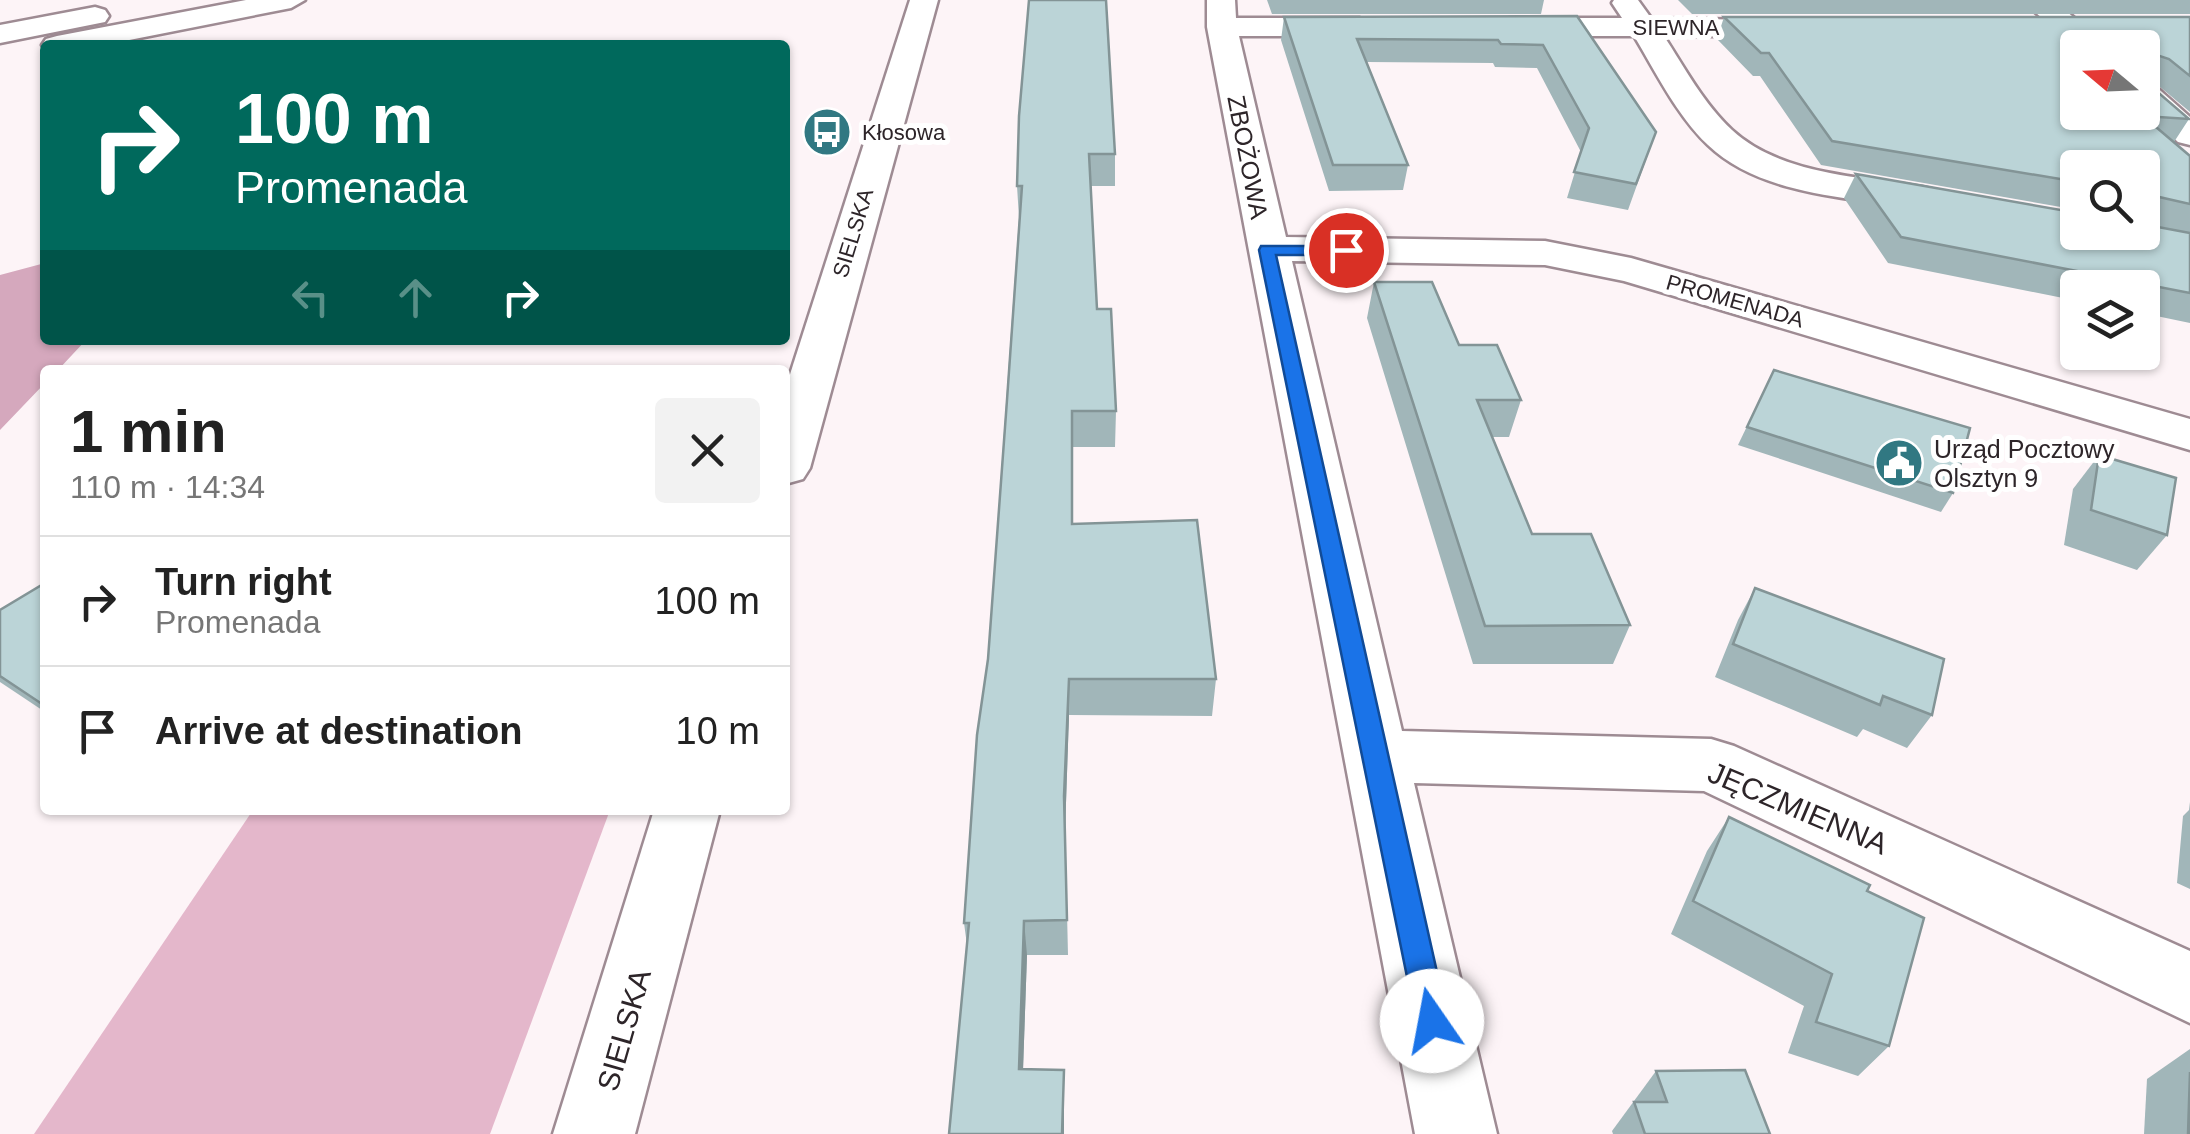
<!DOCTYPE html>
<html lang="en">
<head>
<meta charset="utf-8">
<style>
  :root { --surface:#fff; --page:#f2f2f2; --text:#222; --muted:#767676; --line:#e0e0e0 }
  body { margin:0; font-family:Helvetica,sans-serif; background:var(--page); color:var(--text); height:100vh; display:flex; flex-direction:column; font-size:38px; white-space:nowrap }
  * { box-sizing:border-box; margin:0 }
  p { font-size:32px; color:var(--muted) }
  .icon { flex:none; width:55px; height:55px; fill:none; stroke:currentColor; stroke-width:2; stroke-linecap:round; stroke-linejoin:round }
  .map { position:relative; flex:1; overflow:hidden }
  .sheet { position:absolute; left:40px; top:365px; width:750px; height:450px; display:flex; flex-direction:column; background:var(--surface); border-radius:10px; box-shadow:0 2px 8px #0004 }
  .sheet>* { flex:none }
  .banner { position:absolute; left:40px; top:40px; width:750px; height:305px; border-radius:10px; box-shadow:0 2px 8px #0004; background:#00695c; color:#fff; overflow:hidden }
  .needle { width:65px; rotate:289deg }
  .controls { position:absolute; left:2060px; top:30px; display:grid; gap:20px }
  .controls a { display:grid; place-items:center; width:100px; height:100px; border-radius:10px; background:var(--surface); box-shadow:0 2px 8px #0004; font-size:50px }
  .pin { position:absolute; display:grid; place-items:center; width:85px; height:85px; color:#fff; margin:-42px; border:5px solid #fff; border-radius:50%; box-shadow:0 2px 10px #0007 }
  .me { position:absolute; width:110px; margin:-55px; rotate:348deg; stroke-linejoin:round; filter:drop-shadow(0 0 8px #0008) }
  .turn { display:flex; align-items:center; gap:35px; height:210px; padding:0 30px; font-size:45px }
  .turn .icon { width:130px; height:130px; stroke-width:2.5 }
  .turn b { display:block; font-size:70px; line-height:85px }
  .lanes { display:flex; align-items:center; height:95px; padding:0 30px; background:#0003; justify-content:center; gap:50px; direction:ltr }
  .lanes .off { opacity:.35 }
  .round { display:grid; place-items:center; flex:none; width:105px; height:105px; border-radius:10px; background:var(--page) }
  .overview { display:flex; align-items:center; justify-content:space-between; height:170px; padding:0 30px }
  h1 { font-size:60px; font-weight:700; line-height:75px }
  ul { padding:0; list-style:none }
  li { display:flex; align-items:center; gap:30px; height:130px; padding:0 30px; border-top:2px solid var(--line) }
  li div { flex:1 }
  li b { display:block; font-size:38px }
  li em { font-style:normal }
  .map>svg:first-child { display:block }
  .forest { fill:#e4b7cb }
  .water { fill:#d5a8bd }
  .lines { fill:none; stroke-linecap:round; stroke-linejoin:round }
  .minor-casing { stroke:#9e8b93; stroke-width:5 }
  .secondary-casing { stroke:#9e8b93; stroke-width:5 }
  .minor { fill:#fff; fill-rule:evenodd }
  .secondary { fill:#fff; fill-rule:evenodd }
  .wall { fill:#a1b6b9 }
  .shaded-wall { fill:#839496 }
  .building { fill:#bbd4d7; stroke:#839496; stroke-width:2.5; fill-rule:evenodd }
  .route { fill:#1a73e8; stroke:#114b97; stroke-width:2.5 }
  .labels { text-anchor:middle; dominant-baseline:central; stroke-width:10; stroke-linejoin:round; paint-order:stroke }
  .far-street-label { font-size:22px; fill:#2d2529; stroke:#fff }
  .far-poi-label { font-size:22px; fill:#2d2529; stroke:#fff; text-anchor:start }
  .street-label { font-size:25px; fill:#2d2529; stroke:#fff }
  .poi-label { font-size:25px; fill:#2d2529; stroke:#fff; text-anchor:start }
  .near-street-label { font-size:30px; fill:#2d2529; stroke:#fff }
</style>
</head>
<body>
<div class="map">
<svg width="2190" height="1134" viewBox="0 0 2190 1134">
  <rect width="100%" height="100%" fill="#fdf4f7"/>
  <polygon class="forest" points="253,810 610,810 490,1134 34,1134"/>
  <polygon class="water" points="45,263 45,340 86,340 58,370 45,370 45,383 0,430 0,275"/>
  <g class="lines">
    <g class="minor-casing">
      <g id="minor">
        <polygon points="910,0 938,0 810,468 803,479 785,484 785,390"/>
        <polygon points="1207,0 1235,0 1236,18 1359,18 1369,21 1374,27 1369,33 1359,36 1239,36 1286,237 1545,241 1631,258 2190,419 2190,450 1624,281 1545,265 1292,261 1402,731 1711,739 1734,746 2190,951 2190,1023 1704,791 1414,783 1497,1134 1415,1134 1207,27"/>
        <path d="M1614 0H1638L1651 18 1804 21 1809 27 1804 33 1794 36H1664C1684 67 1704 104 1732 130 1781 175 1859 176 1922 187L1935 190 1941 198 1935 206 1922 209C1854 198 1761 196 1708 145 1677 116 1656 72 1634 36H1510L1500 33 1495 27 1500 21 1510 18H1622L1612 3Z"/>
        <polygon points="2021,0 2053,0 2110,48 2078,49"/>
        <polygon points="2142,81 2153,84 2190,117 2190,145 2178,142 2142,109"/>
        <polygon points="654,810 720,810 635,1134 553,1134"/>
      </g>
    </g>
    <g class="secondary-casing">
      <g id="secondary">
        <polygon points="246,0 305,0 291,8 104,45 45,45 45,50 42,45 46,39 57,36"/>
        <polygon points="95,7 105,10 109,16 105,22 0,43 0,25"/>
      </g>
    </g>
    <use href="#minor" class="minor"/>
    <use href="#secondary" class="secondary"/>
  </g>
  <g class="wall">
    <polygon points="1267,0 1544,0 1541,14 1272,14"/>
    <polygon points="1678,0 2190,0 2190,14 1692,14"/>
    <polygon points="1577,16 1656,132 1628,210 1567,198 1581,152 1537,68 1495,67 1493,63 1367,62 1408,165 1403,190 1329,191 1281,40 1284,17"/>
    <polygon points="1724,17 2190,17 2190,112 2153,81 2154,89 2189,119 2174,142 2190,156 2190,323 2142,313 2142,288 2078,288 2078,301 1888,263 1844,198 1856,174 2178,231 2142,223 2142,168 2078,168 2078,210 1821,165 1760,76 1753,76 1717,39"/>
    <polygon points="1019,116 1115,154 1115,186 1091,186 1097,309 1116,411 1115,447 1072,447 1072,524 1216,679 1212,716 1069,715 1065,832 1068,955 1027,955 1023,1069 1064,1070 1064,1134 949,1134 967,945 964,923 988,659 1019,218 1017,186"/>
    <polygon points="1374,282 1459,345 1521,400 1509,437 1492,437 1532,534 1630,625 1613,664 1473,664 1367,318"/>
    <polygon points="1774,370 1953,493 1941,512 1738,445"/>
    <polygon points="2099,455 2167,535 2137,570 2064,545 2073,489"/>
    <polygon points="45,583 45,712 0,682 0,610"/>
    <polygon points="1755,588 1932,715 1907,748 1863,729 1857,737 1715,677 1738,620"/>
    <polygon points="2190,802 2190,889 2177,883 2183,816 2189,810"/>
    <polygon points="1729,817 1867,891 1889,1046 1858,1076 1788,1053 1804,1006 1671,934 1707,851"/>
    <polygon points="2190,1049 2190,1134 2144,1134 2147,1079"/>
    <polygon points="1656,1071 1770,1134 1613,1134 1612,1131"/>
  </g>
  <g class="shaded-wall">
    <polygon points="1069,679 1069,715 1065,832 1068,955 1064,796"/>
    <polygon points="1024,921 1027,955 1022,1100 1019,1069"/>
    <polygon points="1064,1070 1064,1134 1062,1134"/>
  </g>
  <g class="building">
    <polygon points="1029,0 1106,0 1115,154 1089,154 1097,309 1111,309 1116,411 1072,411 1072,524 1197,520 1216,679 1069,679 1064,796 1067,920 1024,921 1019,1069 1064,1070 1062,1134 949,1134 969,923 964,923 977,735 988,659 1007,400 1022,186 1017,186 1019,116"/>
    <polygon points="1577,16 1656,132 1636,184 1574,172 1589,128 1543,45 1501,44 1498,40 1357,39 1408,165 1333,165 1284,17"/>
    <path d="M1724 17H2190V76L2169 59 2157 55 2152 58 2154 89 2189 119 2143 116 2190 156V204L2159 197 2155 203H2142V168H2078V182L1832 141 1769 53H1761ZM2078 48H2142V112H2078Z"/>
    <polygon points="1856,174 2078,213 2078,232 2142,232 2142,224 2190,233 2190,293 1901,237"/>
    <polygon points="1374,282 1432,282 1459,345 1497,345 1521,400 1477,400 1532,534 1591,534 1630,625 1485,626"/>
    <polygon points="1774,370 1970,428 1953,493 1747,427"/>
    <polygon points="2099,455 2176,478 2167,535 2091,510"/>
    <polygon points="45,583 45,706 0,676 0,610"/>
    <polygon points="1755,588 1944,659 1932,715 1883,696 1880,705 1733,644"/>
    <polygon points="1729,817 1870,885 1867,891 1924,918 1889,1046 1816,1022 1832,974 1693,901"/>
    <polygon points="1745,1070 1770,1134 1645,1134 1634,1102 1667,1102 1656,1071"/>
    <polygon points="2190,1072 2190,1134 2188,1134"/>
  </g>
  <polygon class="route" points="1261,246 1346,246 1355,250 1346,255 1276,255 1448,1021 1443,1032 1432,1036 1421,1032 1416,1021 1259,250"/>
  <defs>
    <g id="bus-disc" transform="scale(2.5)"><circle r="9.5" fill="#317882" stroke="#fff"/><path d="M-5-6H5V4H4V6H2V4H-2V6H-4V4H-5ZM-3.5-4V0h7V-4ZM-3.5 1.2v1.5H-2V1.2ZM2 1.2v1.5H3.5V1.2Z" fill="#fff"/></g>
    <g id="civic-disc" transform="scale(2.5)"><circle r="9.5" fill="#317882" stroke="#fff"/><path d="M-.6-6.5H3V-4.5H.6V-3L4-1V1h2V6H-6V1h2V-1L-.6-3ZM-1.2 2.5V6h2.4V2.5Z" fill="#fff"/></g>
  </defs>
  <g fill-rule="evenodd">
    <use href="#bus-disc" x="827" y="132"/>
    <use href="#civic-disc" x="1899" y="463"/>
  </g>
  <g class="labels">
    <g class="far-street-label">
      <text x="1676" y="27">SIEWNA</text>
      <text transform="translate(853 233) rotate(-73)">SIELSKA</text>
      <text transform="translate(1735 301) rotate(16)">PROMENADA</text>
    </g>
    <g class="far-poi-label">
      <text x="862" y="132">Kłosowa</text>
    </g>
    <g class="street-label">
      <text transform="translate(1248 157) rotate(79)">ZBOŻOWA</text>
    </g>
    <g class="poi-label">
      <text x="1934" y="449">Urząd Pocztowy<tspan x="1934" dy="29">Olsztyn 9</tspan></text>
    </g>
    <g class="near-street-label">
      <text transform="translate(1798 808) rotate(23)">JĘCZMIENNA</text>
      <text transform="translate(624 1030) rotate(-74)">SIELSKA</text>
    </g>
  </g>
</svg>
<div class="controls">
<a><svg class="needle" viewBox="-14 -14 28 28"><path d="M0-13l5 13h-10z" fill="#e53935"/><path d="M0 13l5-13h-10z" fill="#767676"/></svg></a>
<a><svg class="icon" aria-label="search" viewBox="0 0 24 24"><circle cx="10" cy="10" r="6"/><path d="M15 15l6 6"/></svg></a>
<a><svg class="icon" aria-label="layers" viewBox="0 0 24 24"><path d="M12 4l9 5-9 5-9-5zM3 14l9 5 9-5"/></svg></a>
</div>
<div class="pin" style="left:1346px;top:250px;background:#d93025"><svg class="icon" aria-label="arrive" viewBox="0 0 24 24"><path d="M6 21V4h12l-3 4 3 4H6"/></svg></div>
<svg class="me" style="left:1432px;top:1021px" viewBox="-20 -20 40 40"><circle r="19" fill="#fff"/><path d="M0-13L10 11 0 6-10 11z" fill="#1a73e8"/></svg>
<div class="banner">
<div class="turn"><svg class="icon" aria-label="right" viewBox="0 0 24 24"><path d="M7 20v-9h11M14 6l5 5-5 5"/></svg><div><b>100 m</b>Promenada</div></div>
<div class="lanes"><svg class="icon off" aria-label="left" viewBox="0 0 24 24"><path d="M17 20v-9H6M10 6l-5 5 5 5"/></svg><svg class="icon off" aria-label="ahead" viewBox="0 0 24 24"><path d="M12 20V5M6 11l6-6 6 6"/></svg><svg class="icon" aria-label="right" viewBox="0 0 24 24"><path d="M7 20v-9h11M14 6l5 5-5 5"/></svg></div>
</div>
<section class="sheet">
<div class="overview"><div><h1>1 min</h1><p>110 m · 14:34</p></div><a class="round"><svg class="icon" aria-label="close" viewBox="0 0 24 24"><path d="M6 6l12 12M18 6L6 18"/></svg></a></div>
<ul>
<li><svg class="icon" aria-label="right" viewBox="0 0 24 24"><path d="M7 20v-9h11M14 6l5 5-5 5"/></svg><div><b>Turn right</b><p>Promenada</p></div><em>100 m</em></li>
<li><svg class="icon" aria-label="arrive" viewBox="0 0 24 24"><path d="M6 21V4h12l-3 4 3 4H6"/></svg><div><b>Arrive at destination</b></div><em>10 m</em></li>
</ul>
</section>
</div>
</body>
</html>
